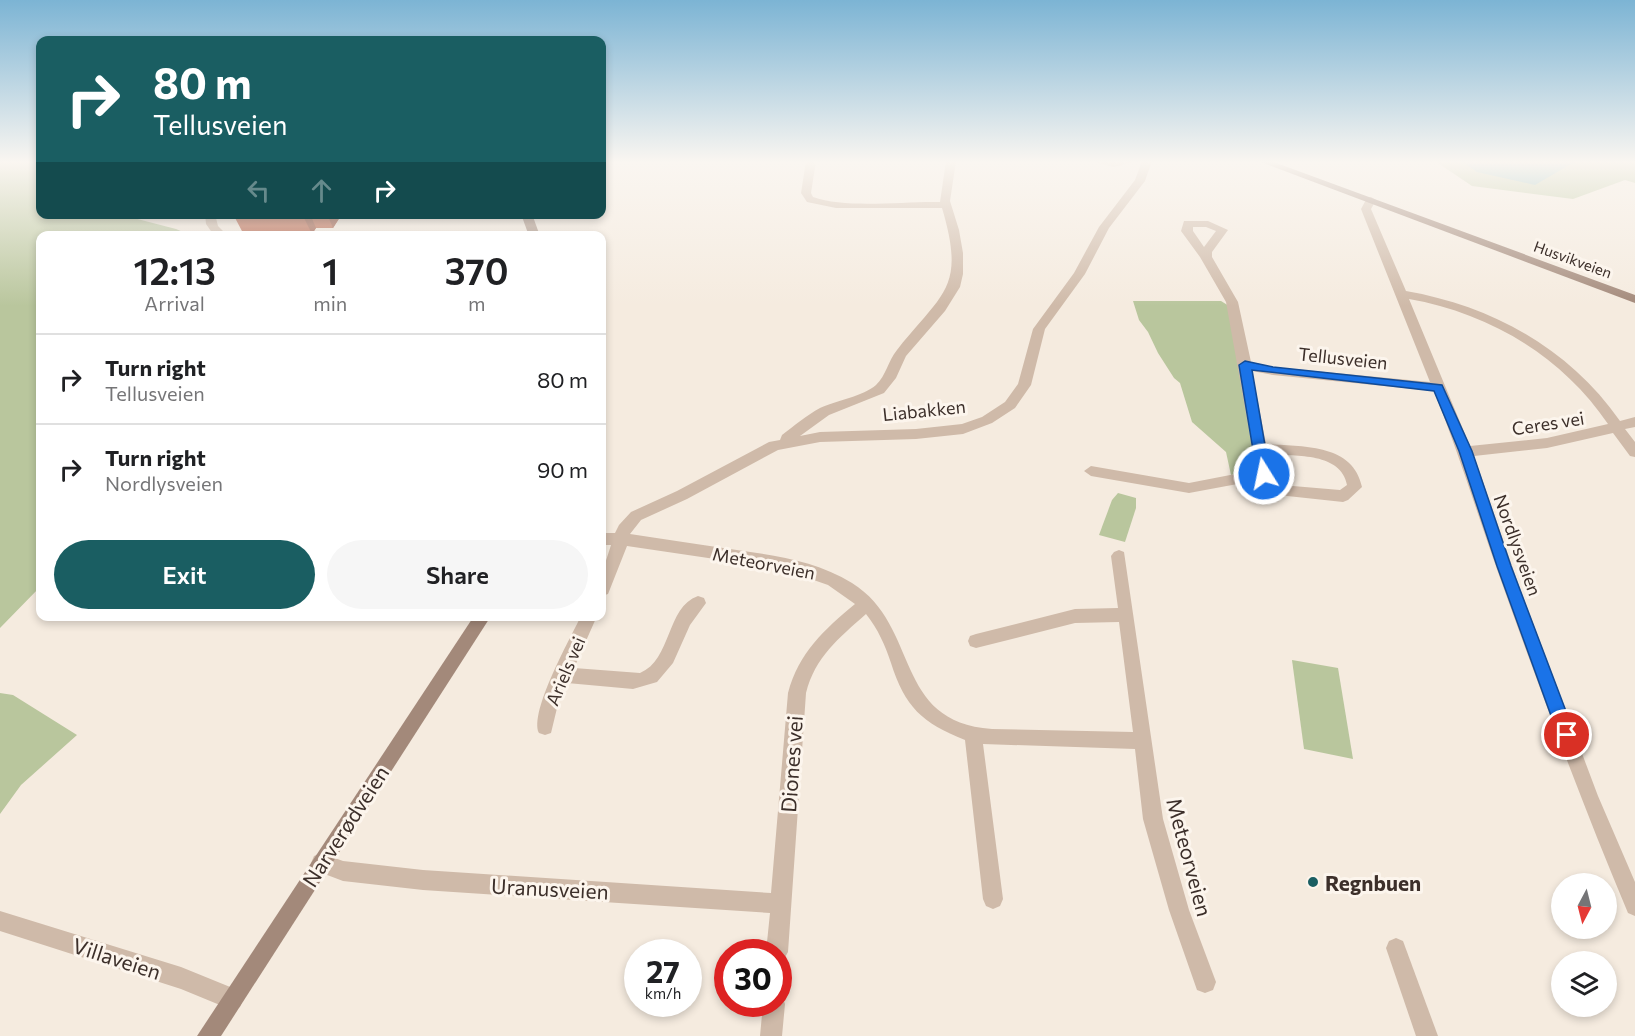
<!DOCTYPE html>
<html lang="en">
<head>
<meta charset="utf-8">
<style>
  :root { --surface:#fff; --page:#f6f6f6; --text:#202124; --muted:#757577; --line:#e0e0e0; --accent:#1a5e62 }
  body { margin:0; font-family:Commissioner,sans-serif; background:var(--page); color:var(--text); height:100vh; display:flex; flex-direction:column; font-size:22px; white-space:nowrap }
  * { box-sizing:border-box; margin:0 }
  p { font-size:20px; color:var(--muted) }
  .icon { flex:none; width:33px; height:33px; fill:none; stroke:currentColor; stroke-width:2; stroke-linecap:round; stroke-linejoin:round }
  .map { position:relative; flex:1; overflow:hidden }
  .side { position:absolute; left:36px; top:231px; width:570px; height:390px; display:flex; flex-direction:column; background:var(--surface); border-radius:12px; box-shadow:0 3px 9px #0003 }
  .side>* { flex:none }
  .banner { position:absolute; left:36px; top:36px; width:570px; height:183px; border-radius:12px; box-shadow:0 3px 9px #0003; background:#1a5e62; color:#fff; overflow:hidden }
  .needle { width:39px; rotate:187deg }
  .fabs { position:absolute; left:1551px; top:873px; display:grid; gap:12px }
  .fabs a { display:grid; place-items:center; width:66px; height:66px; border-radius:50%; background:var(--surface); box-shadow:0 3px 9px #0003; font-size:30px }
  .speed { position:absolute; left:624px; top:939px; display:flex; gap:12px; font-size:30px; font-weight:700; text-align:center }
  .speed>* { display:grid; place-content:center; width:78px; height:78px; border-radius:50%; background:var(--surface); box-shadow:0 3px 9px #0003; line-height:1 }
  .speed small { font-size:15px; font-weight:400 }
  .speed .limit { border:9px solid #d22; background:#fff; color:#111 }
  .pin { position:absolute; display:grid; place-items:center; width:51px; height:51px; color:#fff; margin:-26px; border:3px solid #fff; border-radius:50%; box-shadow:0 2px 6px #0007 }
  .me { position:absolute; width:66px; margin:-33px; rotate:350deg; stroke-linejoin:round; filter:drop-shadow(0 0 4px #0008) }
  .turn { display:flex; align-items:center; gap:21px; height:126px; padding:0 18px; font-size:27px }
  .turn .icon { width:78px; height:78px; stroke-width:2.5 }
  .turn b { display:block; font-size:42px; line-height:51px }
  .lanes { display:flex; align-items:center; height:57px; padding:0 18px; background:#0003; justify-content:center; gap:30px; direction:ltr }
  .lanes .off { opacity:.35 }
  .eta { display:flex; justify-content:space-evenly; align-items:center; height:102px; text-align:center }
  .eta b { font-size:36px; font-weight:600; line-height:42px }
  .primary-button { display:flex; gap:12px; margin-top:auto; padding:12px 18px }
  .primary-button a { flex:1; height:69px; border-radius:36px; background:var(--accent); color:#fff; font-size:24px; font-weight:600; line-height:69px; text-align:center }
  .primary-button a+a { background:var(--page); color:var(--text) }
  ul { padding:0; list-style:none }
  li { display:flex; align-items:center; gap:18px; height:90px; padding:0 18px; border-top:2px solid var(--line) }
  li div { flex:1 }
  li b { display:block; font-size:22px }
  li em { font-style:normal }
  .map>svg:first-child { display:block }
  .green { fill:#b9c69d }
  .water { fill:#7bb3b6 }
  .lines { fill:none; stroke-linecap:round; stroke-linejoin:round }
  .street { fill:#cfbaa9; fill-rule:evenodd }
  .secondary { fill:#a3897a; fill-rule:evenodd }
  .wall { fill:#b45538 }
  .shaded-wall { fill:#92452e }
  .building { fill:#d16341; stroke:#92452e; stroke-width:1.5 }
  .route { fill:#1a73e8; stroke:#114b97; stroke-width:1.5 }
  .poi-dot { fill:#1a5e62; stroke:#fcf5ed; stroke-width:2 }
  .labels { text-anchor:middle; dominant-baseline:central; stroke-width:6; stroke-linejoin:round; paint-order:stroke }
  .far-street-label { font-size:15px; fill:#3c2f2a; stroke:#fcf5ed }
  .street-label { font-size:18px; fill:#3c2f2a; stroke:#fcf5ed }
  .near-street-label { font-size:21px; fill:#3c2f2a; stroke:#fcf5ed }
  .near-poi-label { font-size:21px; font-weight:bold; fill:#3c2f2a; stroke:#fcf5ed; text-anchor:start }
</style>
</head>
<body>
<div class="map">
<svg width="1635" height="1036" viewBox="0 0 1635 1036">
  <rect width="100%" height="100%" fill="#f5ebdf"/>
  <g class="green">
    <polygon points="0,161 40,161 40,214 122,215 176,229 190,235 40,236 40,587 0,628"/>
    <polygon points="1435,161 1635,161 1635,183 1625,180 1573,199 1472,186"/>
    <polygon points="1133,301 1221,301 1229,306 1258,468 1231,475 1226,452 1192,422 1180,383 1174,378 1158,353 1148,332 1139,320"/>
    <polygon points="1118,493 1136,498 1136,508 1125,542 1099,535 1112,500"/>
    <polygon points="1292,660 1338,668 1353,759 1304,749"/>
    <polygon points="0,693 13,695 77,735 21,785 0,814"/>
  </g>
  <polygon class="water" points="1461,161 1576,161 1535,185 1477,172"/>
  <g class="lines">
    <g class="street">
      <path d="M806 161H816L811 193 813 197C846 209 904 201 940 202L946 161H956L950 201 959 230 963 253V274L960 287 945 311 906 356 896 378 884 393 829 415 800 436 820 432 916 429 962 424 982 417 1005 402 1018 384 1033 329 1074 273 1099 227 1135 180 1142 161H1152L1145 181 1109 228 1085 274 1045 329 1031 385 1015 408 992 423 963 434 916 439 820 442 778 450 687 499 641 520 630 534C663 539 696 544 730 549 772 555 815 560 852 583 921 626 892 722 992 729L1133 732 1119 622 1075 623 976 648 970 646 968 641 970 636 976 634 1075 609 1118 608 1111 556 1114 552 1119 550 1124 552 1163 819 1189 910 1216 982 1213 990 1205 993 1197 990 1169 910 1143 819 1135 749 983 744 1003 899 1000 906 993 909 986 906 983 899 965 740C922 723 905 707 891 663 885 645 878 629 866 614 839 638 815 657 806 693L788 952 784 959 778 962V952H766L770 913 423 890 343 881 314 870 311 863 314 856 321 853 343 861 423 870 771 893 788 693C799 652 824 630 855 604L828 585 782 569 627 546 610 589 608 594 602 596V573L611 545H602V533H615L619 525 631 512 677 491 769 442 780 440 782 435C794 426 807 415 820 408 835 401 864 396 876 385 886 376 888 361 897 350 943 292 966 289 942 208H836L807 202 801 193Z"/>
      <polygon points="1090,161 1137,161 1114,167"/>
      <path d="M1371 197 1376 200 1371 209 1406 291C1492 306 1569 348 1620 421L1635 417V427L1625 429 1635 442V457L1630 456 1613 433 1547 448 1474 456 1519 586 1598 796 1635 882V916L1628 913C1583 806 1543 698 1504 589 1480 523 1460 456 1434 391L1273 375 1252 371 1266 444C1302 447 1353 443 1362 487L1348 500 1343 502 1278 495 1262 488 1259 480 1189 493 1091 476 1084 471 1091 466 1189 483 1256 470 1226 302 1200 257 1181 231 1184 221H1208L1228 230 1212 252V257L1238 302 1251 362 1273 367 1430 382 1361 209 1367 198ZM1193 227H1206L1216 231 1204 247 1193 231ZM1409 299C1489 313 1562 356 1608 424L1547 438 1470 446ZM1268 455C1294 456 1341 452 1347 485L1340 490 1281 485 1273 481Z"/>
      <polygon points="205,214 215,214 218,226 228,236 213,234 206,224"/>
      <path d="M698 596 704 598 706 603 690 625 673 663 657 682 633 689 567 683 558 704 551 733 545 735 539 733C529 712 570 639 581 616H597L574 668 640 673C672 660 666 607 698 596Z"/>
      <polygon points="0,911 181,967 240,991 243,999 240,1007 232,1010 181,989 0,931"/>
      <polygon points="1396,938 1403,941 1438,1036 1416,1036 1386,948 1389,941"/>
      <polygon points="778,995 782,996 785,1004 782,1036 760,1036 763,1004 778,1004"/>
    </g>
    <g class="secondary">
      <polygon points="1258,161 1271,161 1635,295 1635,303"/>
      <polygon points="521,214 532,214 540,236 529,236"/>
      <polygon points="474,616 491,616 221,1036 197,1036"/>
    </g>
  </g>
  <polygon class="wall" points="233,214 342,214 333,228 316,228 312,234 243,233"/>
  <g class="shaded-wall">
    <polygon points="304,214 310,214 316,228 312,234 303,216"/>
    <polygon points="327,214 342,214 333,228"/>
  </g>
  <polygon class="building" points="234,214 304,214 303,216"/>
  <linearGradient id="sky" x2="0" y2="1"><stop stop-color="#7cb4d4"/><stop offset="0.53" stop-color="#faf6f1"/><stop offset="1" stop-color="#faf6f1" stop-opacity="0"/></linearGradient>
  <rect width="1635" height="306" fill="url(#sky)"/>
  <polygon class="route" points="1245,361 1273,367 1442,385 1472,451 1511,566 1575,735 1572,741 1567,743 1561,741 1558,735 1497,566 1459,451 1434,391 1252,370 1270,474 1264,479 1257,474 1239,365"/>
  <circle class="poi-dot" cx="1313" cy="882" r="6"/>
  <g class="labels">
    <g class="far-street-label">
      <text transform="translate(1573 259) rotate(20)">Husvikveien</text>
    </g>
    <g class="street-label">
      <text transform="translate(1343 358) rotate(6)">Tellusveien</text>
      <text transform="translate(924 410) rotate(-6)">Liabakken</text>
      <text transform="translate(1548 423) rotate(-9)">Ceres vei</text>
      <text transform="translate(1518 545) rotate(70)">Nordlysveien</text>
      <text transform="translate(764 563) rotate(11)">Meteorveien</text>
      <text transform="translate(565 671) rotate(-67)">Ariels vei</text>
    </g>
    <g class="near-street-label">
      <text transform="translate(791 764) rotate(-86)">Diones vei</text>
      <text transform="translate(345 826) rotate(-57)">Narverødveien</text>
      <text transform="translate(1190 857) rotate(75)">Meteorveien</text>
      <text transform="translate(550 888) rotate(3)">Uranusveien</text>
      <text transform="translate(117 958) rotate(18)">Villaveien</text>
    </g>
    <g class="near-poi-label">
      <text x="1325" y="882">Regnbuen</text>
    </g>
  </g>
</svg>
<div class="fabs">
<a><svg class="needle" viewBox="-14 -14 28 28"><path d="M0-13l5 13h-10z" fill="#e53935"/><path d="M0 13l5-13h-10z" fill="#757577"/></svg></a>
<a><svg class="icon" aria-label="layers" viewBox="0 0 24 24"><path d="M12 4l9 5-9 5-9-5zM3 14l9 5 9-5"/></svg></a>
</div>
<div class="speed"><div>27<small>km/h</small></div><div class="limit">30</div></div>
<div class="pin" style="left:1567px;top:735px;background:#d93025"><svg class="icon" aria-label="arrive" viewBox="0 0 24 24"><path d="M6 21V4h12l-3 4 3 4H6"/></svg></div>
<svg class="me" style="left:1264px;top:474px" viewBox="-20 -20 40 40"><circle r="17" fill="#1a73e8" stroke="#fff" stroke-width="3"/><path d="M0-11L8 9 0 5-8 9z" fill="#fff"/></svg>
<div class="banner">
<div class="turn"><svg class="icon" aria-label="right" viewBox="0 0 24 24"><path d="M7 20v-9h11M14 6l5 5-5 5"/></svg><div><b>80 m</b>Tellusveien</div></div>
<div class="lanes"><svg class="icon off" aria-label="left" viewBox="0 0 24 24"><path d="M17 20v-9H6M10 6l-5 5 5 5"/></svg><svg class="icon off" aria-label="ahead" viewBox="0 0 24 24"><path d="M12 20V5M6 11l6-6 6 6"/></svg><svg class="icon" aria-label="right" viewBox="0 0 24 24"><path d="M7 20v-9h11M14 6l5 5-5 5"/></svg></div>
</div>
<section class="side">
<div class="eta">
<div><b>12:13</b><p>Arrival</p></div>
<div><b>1</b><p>min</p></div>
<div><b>370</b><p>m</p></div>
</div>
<ul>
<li><svg class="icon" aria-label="right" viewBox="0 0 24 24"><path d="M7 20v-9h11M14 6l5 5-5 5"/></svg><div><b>Turn right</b><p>Tellusveien</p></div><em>80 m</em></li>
<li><svg class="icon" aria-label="right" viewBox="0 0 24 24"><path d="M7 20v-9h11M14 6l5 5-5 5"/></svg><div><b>Turn right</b><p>Nordlysveien</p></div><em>90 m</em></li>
</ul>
<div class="primary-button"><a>Exit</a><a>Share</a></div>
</section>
</div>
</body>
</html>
